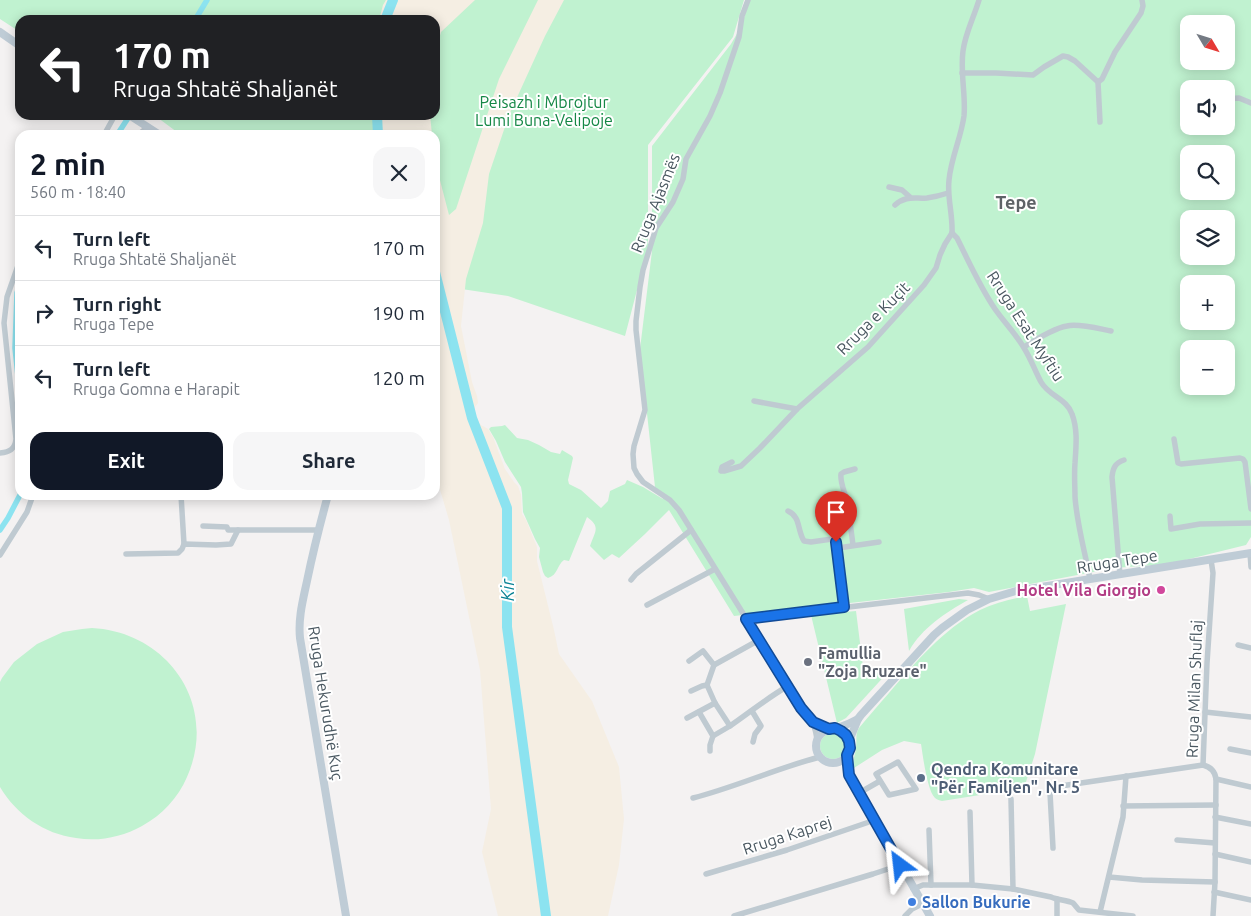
<!DOCTYPE html>
<html lang="en">
<head>
<meta charset="utf-8">
<style>
  :root { --surface:#fff; --page:#f6f6f7; --text:#1f2937; --muted:#747a83; --line:#e0e1e3; --accent:#111827 }
  body { margin:0; font-family:Ubuntu,sans-serif; background:var(--page); color:var(--text); height:100vh; display:flex; flex-direction:column; font-size:19px; white-space:nowrap }
  * { box-sizing:border-box; margin:0 }
  p { font-size:16px; color:var(--muted) }
  .icon { flex:none; width:28px; height:28px; fill:none; stroke:currentColor; stroke-width:2; stroke-linecap:round; stroke-linejoin:round }
  .map { position:relative; flex:1; overflow:hidden }
  .drawer { position:absolute; left:15px; top:130px; width:425px; height:370px; display:flex; flex-direction:column; background:var(--surface); border-radius:15px; box-shadow:0 2px 12px #0003 }
  .drawer>* { flex:none }
  .guide { position:absolute; left:15px; top:15px; width:425px; height:105px; border-radius:15px; box-shadow:0 2px 12px #0003; background:#202124; color:#fff; overflow:hidden }
  .needle { width:32px; rotate:128deg }
  .fabs { position:absolute; left:1180px; top:15px; display:grid; gap:10px }
  .fabs a { display:grid; place-items:center; width:55px; height:55px; border-radius:10px; background:var(--surface); box-shadow:0 2px 12px #0003; font-size:25px }
  .pin { position:absolute; display:grid; place-items:center; width:42px; height:42px; color:#fff; margin:-51px -21px; border-radius:50% 50% 50% 0; rotate:-45deg; box-shadow:0 0 5px #0007 }
  .pin .icon { rotate:45deg }
  .me { position:absolute; width:55px; margin:-28px; rotate:330deg; stroke-linejoin:round; filter:drop-shadow(0 0 4px #0008) }
  .turn { display:flex; align-items:center; gap:18px; height:105px; padding:0 15px; font-size:22px }
  .turn .icon { width:65px; height:65px; stroke-width:2.5 }
  .turn b { display:block; font-size:35px; line-height:42px }
  .round { display:grid; place-items:center; flex:none; width:52px; height:52px; border-radius:15px; background:var(--page) }
  .overview { display:flex; align-items:center; justify-content:space-between; height:85px; padding:0 15px }
  h1 { font-size:30px; font-weight:700; line-height:38px; color:var(--accent) }
  .primary-button { display:flex; gap:10px; margin-top:auto; padding:10px 15px }
  .primary-button a { flex:1; height:58px; border-radius:15px; background:var(--accent); color:#fff; font-size:20px; font-weight:700; line-height:58px; text-align:center }
  .primary-button a+a { background:var(--page); color:var(--text) }
  ul { padding:0; list-style:none }
  li { display:flex; align-items:center; gap:15px; height:65px; padding:0 15px; border-top:1px solid var(--line) }
  li div { flex:1 }
  li b { display:block; font-size:19px }
  li em { font-style:normal }
  .map>svg:first-child { display:block }
  .green { fill:#c0f2d0; fill-rule:evenodd }
  .sand { fill:#f5eee3 }
  .lines { fill:none; stroke-linecap:round; stroke-linejoin:round }
  .canal { stroke:#8ce3f0; stroke-width:5.5 }
  .river { stroke:#8ce3f0; stroke-width:10 }
  .street { stroke:#bfcad1; stroke-width:5.5 }
  .secondary { stroke:#bfccd6; stroke-width:8 }
  .route-casing { stroke:#114b97; stroke-width:12 }
  .route { stroke:#1a73e8; stroke-width:9 }
  .hotel-dot { fill:#d1479c; stroke:#fff; stroke-width:2 }
  .worship-dot { fill:#6b7280; stroke:#fff; stroke-width:2 }
  .service-dot { fill:#5c6f8a; stroke:#fff; stroke-width:2 }
  .shop-dot { fill:#3f7fe0; stroke:#fff; stroke-width:2 }
  .labels { text-anchor:middle; dominant-baseline:central; stroke-width:4; stroke-linejoin:round; paint-order:stroke }
  .park-label { font-size:16px; fill:#148745; stroke:#fff }
  .street-label { font-size:16px; fill:#495760; stroke:#fff }
  .hotel-label { font-size:16px; font-weight:bold; fill:#b23c85; stroke:#fff; text-anchor:end }
  .worship-label { font-size:16px; font-weight:bold; fill:#5b616d; stroke:#fff; text-anchor:start }
  .service-label { font-size:16px; font-weight:bold; fill:#4e5e75; stroke:#fff; text-anchor:start }
  .shop-label { font-size:16px; font-weight:bold; fill:#366cbe; stroke:#fff; text-anchor:start }
  .neighbourhood-label { font-size:18px; font-weight:bold; fill:#5e6367; stroke:#fff }
  .water-label { font-size:18px; font-style:italic; fill:#098294; stroke:#fff }
</style>
</head>
<body>
<div class="map">
<svg width="1251" height="916" viewBox="0 0 1251 916">
  <rect width="100%" height="100%" fill="#f4f2f2"/>
  <g class="green">
    <polygon points="0,0 744,0 733,37 648,145 648,248 625,336 508,296 435,285 435,135 181,135 154,115 435,115 435,20 20,20 20,32 0,19"/>
    <path d="M749 0H1251V537L1246 545 1169 564 1114 568 989 592 974 588 949 592 734 616 669 510 645 534 619 558 612 554 604 560 590 546C595 531 601 527 587 517L569 561 564 560C557 565 558 575 548 578L545 576 543 572 539 557 540 548 535 539 523 512 522 493 521 487 505 462 496 441 489 429 491 427 502 426 505 425 517 438 528 440 539 445 551 452 560 454 562 450 572 456 573 458 568 480 569 484 581 490 601 508 608 501 610 491 625 484 627 480 643 487 663 499 655 487 640 349 652 251V146L731 44 742 25ZM1189 24H1226V61H1189ZM1189 89H1226V126H1189ZM1189 154H1226V191H1189ZM1189 219H1226V256H1189ZM1189 284H1226V321H1189ZM1189 349H1226V386H1189Z"/>
    <path d="M1027 596 1030 611 1066 604 1035 754 1024 788 942 801C939 800 938 800 935 798 927 790 923 756 921 744L904 741 882 750 854 768C852 760 855 756 856 748 857 740 855 734 859 728 869 716 879 704 889 693 915 663 943 629 980 610 995 603 1011 599 1027 596Z"/>
    <path d="M959 599 968 600C945 613 922 628 909 651L904 609Z"/>
    <polygon points="856,611 864,675 889,671 846,718 837,723 811,615"/>
    <path d="M92 628C168 632 219 705 187 777 178 798 162 815 142 826 122 837 99 842 76 838 44 834 16 814 0 787V682L2 678 14 662 37 644 63 632 82 629Z"/>
    <circle cx="833" cy="746" r="13"/>
  </g>
  <g class="sand">
    <polygon points="386,0 475,0 441,32 435,53 435,20 379,20 383,5"/>
    <polygon points="538,0 564,0 545,36 509,115 489,174 483,223 466,279 461,326 472,382 477,396 478,403 475,407 475,413 476,418 481,425 488,429 493,437 505,469 514,482 518,486 521,495 522,514 526,520 537,547 537,561 554,630 559,654 592,701 619,767 624,819 619,865 608,916 498,916 482,852 491,809 480,670 449,520 435,473 435,394 438,372 435,360 435,161 449,215 456,209 499,79"/>
    <polygon points="373,115 430,115 432,135 375,135"/>
  </g>
  <g class="lines">
    <g class="canal">
      <polyline points="195,20 207,0"/>
      <polyline points="117,135 130,115"/>
      <polyline points="20,283 17,293 15,348 20,395"/>
      <polyline points="0,530 8,518 20,495"/>
    </g>
    <g class="river">
      <polyline points="385,20 393,0"/>
      <polyline points="377,115 378,135"/>
      <polyline points="435,272 472,418 507,508 507,627 546,916"/>
    </g>
    <g class="street">
      <path d="M748 0 742 16 739 37 720 93 710 116 686 159 683 179 673 202 656 228 643 270 640 287 636 321V330L645 410 634 446 633 454 634 468 637 474 643 482 670 500 679 510 801 707C811 720 815 723 817 740"/>
      <polyline points="962,73 996,73 1033,75 1044,67 1063,56 1068,57 1075,61 1098,82"/>
      <polyline points="1226,99 1239,98 1251,103"/>
      <polyline points="1188,102 1189,102"/>
      <polyline points="1100,122 1098,82 1102,79 1115,52 1141,13 1143,6 1142,0"/>
      <polyline points="104,135 115,115"/>
      <polyline points="138,135 148,127"/>
      <polyline points="889,187 902,190 910,197"/>
      <path d="M895 205C906 195 915 199 927 198 934 197 942 195 948 193"/>
      <path d="M952 233 957 238C969 262 980 287 995 309 1004 322 1016 334 1024 348 1031 359 1035 371 1041 382 1049 396 1067 399 1072 414 1078 430 1076 447 1075 463 1074 474 1075 486 1075 497 1077 525 1085 552 1090 579"/>
      <path d="M952 233C953 215 947 198 949 180 951 158 961 138 964 116 966 95 960 73 963 51 965 34 974 17 979 0"/>
      <path d="M1024 347C1035 340 1055 328 1067 326 1078 323 1100 329 1111 331"/>
      <polyline points="754,401 797,409"/>
      <polyline points="1174,439 1178,463 1181,464 1240,458 1243,459 1245,462 1251,509"/>
      <path d="M0 453C10 452 15 449 16 439L4 323 7 297 20 260"/>
      <polyline points="732,462 722,467 721,471 724,471 741,466 760,448 797,409 868,347 924,285 936,268 940,255 945,244 952,233"/>
      <polyline points="181,495 184,544"/>
      <path d="M788 511C801 517 797 530 804 541L811 542 832 539 836 542 844 607"/>
      <polyline points="1170,516 1171,529 1200,524 1251,523"/>
      <polyline points="203,526 227,527 228,530 319,530"/>
      <path d="M853 545C851 529 849 513 846 498 844 490 840 482 841 474L844 472 855 469"/>
      <polyline points="838,548 879,542"/>
      <polyline points="1250,553 1251,567"/>
      <polyline points="126,554 178,553 182,549 184,544 216,545 231,544 238,530"/>
      <polyline points="0,555 27,512 33,495"/>
      <path d="M1120 575 1112 477C1113 468 1115 463 1124 460"/>
      <polyline points="631,580 636,574 691,530"/>
      <polyline points="647,605 715,569"/>
      <polyline points="746,619 968,593 979,595 989,599"/>
      <path d="M759 640 714 665 707 685 715 703 730 726C749 713 767 698 788 686"/>
      <polyline points="1238,645 1251,648"/>
      <polyline points="689,661 703,651 714,665"/>
      <polyline points="691,691 702,686 707,685"/>
      <polyline points="752,711 761,726 755,734 753,742"/>
      <polyline points="699,712 713,736 730,726"/>
      <polyline points="1205,712 1251,717"/>
      <polyline points="687,718 715,703"/>
      <polyline points="813,722 829,729"/>
      <polyline points="1230,749 1251,753"/>
      <polyline points="710,751 710,745 713,736"/>
      <polygon points="898,762 916,789 889,795 876,774"/>
      <polyline points="1203,765 1207,663 1213,573 1211,560"/>
      <polyline points="1216,779 1251,787"/>
      <polyline points="859,793 880,781"/>
      <path d="M693 798C736 787 777 768 820 757"/>
      <polyline points="1011,799 1013,889"/>
      <polyline points="1123,806 1216,805"/>
      <polyline points="970,812 972,885"/>
      <polyline points="1215,817 1251,824"/>
      <polyline points="929,830 931,885"/>
      <polyline points="1177,840 1215,843"/>
      <path d="M1053 848 1050 793 1051 789 1054 787 1203 765C1211 767 1215 771 1216 779L1215 882 1213 916"/>
      <polyline points="1215,854 1251,862"/>
      <polyline points="706,874 787,850 875,820"/>
      <polyline points="1109,877 1142,880 1215,882"/>
      <path d="M913 889 923 885H972L1013 889 1051 897C1057 900 1067 900 1073 903 1075 905 1077 908 1079 910L1133 916"/>
      <polyline points="1214,892 1251,900"/>
      <polyline points="1057,899 1057,916"/>
      <polyline points="1100,912 1123,817 1126,776"/>
      <polyline points="734,916 873,874 900,865"/>
      <polyline points="905,916 912,909 922,904"/>
    </g>
    <g class="secondary">
      <polyline points="0,32 20,46"/>
      <polyline points="129,115 160,135"/>
      <path d="M328 495C320 524 313 552 307 581 303 600 298 618 300 638L346 916"/>
      <polyline points="835,729 848,724 858,719"/>
      <circle cx="833" cy="746" r="17"/>
      <polyline points="849,741 858,719 861,715 934,635 942,628 967,610 989,599 1016,591 1251,553"/>
      <polyline points="847,755 849,775 930,916"/>
    </g>
  </g>
  <g class="lines">
    <g class="route-casing">
      <polyline id="route" points="836,542 844,607 746,619 801,708 813,722 829,729 835,728 841,731 846,735 849,741 850,748 847,755 849,775 900,865"/>
    </g>
    <use href="#route" class="route"/>
  </g>
  <circle class="hotel-dot" cx="1161" cy="590" r="5"/>
  <circle class="worship-dot" cx="808" cy="662" r="5"/>
  <circle class="service-dot" cx="921" cy="778" r="5"/>
  <circle class="shop-dot" cx="912" cy="902" r="5"/>
  <g class="labels">
    <g class="park-label">
      <text x="544" y="102">Peisazh i Mbrojtur<tspan x="544" dy="18">Lumi Buna-Velipoje</tspan></text>
    </g>
    <g class="street-label">
      <text transform="translate(655 203) rotate(-68)">Rruga Ajasmës</text>
      <text transform="translate(873 318) rotate(-45)">Rruga e Kuçit</text>
      <text transform="translate(1026 326) rotate(57)">Rruga Esat Myftiu</text>
      <text transform="translate(1117 561) rotate(-9)">Rruga Tepe</text>
      <text transform="translate(1194 689) rotate(-88)">Rruga Milan Shuflaj</text>
      <text transform="translate(326 703) rotate(81)">Rruga Hekurudhë Kuç</text>
      <text transform="translate(787 835) rotate(-18)">Rruga Kaprej</text>
    </g>
    <g class="hotel-label">
      <text x="1151" y="590">Hotel Vila Giorgio</text>
    </g>
    <g class="worship-label">
      <text x="818" y="653">Famullia<tspan x="818" dy="18">"Zoja Rruzare"</tspan></text>
    </g>
    <g class="service-label">
      <text x="931" y="769">Qendra Komunitare<tspan x="931" dy="18">"Për Familjen", Nr. 5</tspan></text>
    </g>
    <g class="shop-label">
      <text x="922" y="902">Sallon Bukurie</text>
    </g>
    <g class="neighbourhood-label">
      <text x="1016" y="202">Tepe</text>
    </g>
    <g class="water-label">
      <text transform="translate(507 590) rotate(-90)">Kir</text>
    </g>
  </g>
</svg>
<div class="fabs">
<a><svg class="needle" viewBox="-14 -14 28 28"><path d="M0-13l5 13h-10z" fill="#e53935"/><path d="M0 13l5-13h-10z" fill="#747a83"/></svg></a>
<a><svg class="icon" aria-label="sound" viewBox="0 0 24 24"><path d="M4 9h4l5-4v14l-5-4H4zM17 9q2 3 0 6"/></svg></a>
<a><svg class="icon" aria-label="search" viewBox="0 0 24 24"><circle cx="10" cy="10" r="6"/><path d="M15 15l6 6"/></svg></a>
<a><svg class="icon" aria-label="layers" viewBox="0 0 24 24"><path d="M12 4l9 5-9 5-9-5zM3 14l9 5 9-5"/></svg></a>
<a>+</a>
<a>−</a>
</div>
<div class="pin" style="left:836px;top:542px;background:#d93025"><svg class="icon" aria-label="arrive" viewBox="0 0 24 24"><path d="M6 21V4h12l-3 4 3 4H6"/></svg></div>
<svg class="me" style="left:900px;top:865px" viewBox="-20 -20 40 40"><path d="M0-17L14 15 0 8-14 15z" fill="#1a73e8" stroke="#fff" stroke-width="4"/></svg>
<div class="guide">
<div class="turn"><svg class="icon" aria-label="left" viewBox="0 0 24 24"><path d="M17 20v-9H6M10 6l-5 5 5 5"/></svg><div><b>170 m</b>Rruga Shtatë Shaljanët</div></div>
</div>
<section class="drawer">
<div class="overview"><div><h1>2 min</h1><p>560 m · 18:40</p></div><a class="round"><svg class="icon" aria-label="close" viewBox="0 0 24 24"><path d="M6 6l12 12M18 6L6 18"/></svg></a></div>
<ul>
<li><svg class="icon" aria-label="left" viewBox="0 0 24 24"><path d="M17 20v-9H6M10 6l-5 5 5 5"/></svg><div><b>Turn left</b><p>Rruga Shtatë Shaljanët</p></div><em>170 m</em></li>
<li><svg class="icon" aria-label="right" viewBox="0 0 24 24"><path d="M7 20v-9h11M14 6l5 5-5 5"/></svg><div><b>Turn right</b><p>Rruga Tepe</p></div><em>190 m</em></li>
<li><svg class="icon" aria-label="left" viewBox="0 0 24 24"><path d="M17 20v-9H6M10 6l-5 5 5 5"/></svg><div><b>Turn left</b><p>Rruga Gomna e Harapit</p></div><em>120 m</em></li>
</ul>
<div class="primary-button"><a>Exit</a><a>Share</a></div>
</section>
</div>
</body>
</html>
